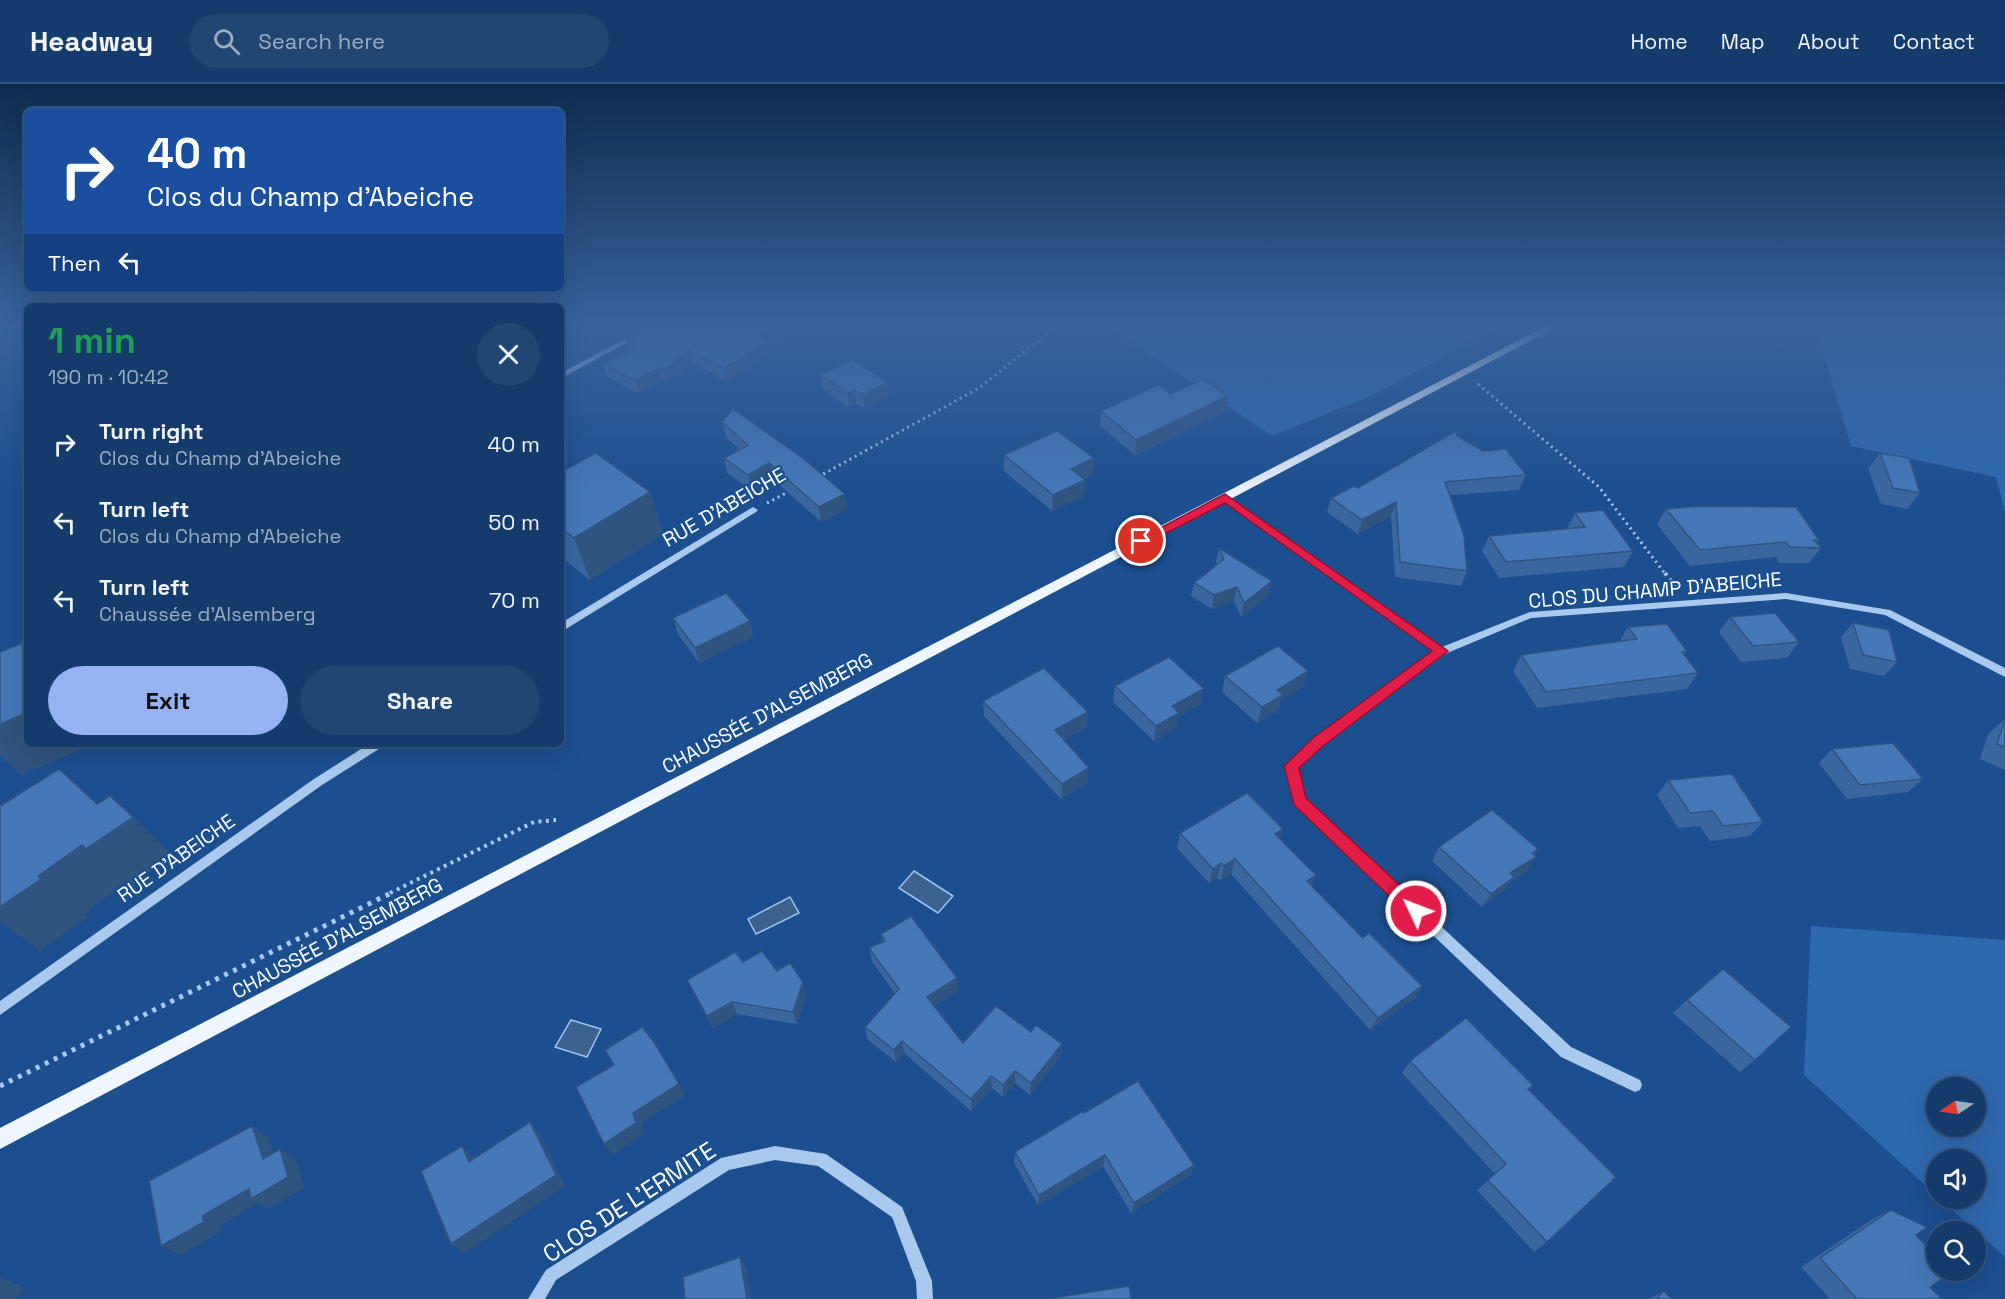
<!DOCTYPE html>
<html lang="en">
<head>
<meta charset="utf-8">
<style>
  :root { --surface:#143b6b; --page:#214673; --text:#f1f3f6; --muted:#9dadc1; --line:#33557e; --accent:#95b2f1 }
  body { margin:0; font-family:"Space Grotesk",sans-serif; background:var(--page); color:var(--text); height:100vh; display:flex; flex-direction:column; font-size:22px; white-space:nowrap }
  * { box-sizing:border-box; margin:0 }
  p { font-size:20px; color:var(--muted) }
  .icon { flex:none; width:33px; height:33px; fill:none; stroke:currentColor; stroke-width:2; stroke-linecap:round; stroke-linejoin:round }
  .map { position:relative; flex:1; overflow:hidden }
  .details { position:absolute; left:24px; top:219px; width:540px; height:444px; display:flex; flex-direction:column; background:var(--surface); border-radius:9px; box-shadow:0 6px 24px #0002,0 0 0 2px var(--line) }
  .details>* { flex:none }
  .top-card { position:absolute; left:24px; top:24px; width:540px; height:183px; border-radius:9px; box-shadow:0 6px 24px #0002,0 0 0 2px var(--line); background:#1a4fa0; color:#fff; overflow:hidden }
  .needle { width:39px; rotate:257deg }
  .tools { position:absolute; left:1926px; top:993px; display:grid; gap:12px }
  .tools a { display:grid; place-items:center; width:60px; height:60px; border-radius:50%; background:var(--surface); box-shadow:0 6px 24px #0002,0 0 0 2px var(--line); font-size:30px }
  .pin { position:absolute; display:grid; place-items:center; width:51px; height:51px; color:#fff; margin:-26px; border:3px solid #fff; border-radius:50%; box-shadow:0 2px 6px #0007 }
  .me { position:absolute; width:66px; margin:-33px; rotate:313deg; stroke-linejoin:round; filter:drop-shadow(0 0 4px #0008) }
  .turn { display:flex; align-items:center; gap:21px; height:126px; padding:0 24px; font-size:27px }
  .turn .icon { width:78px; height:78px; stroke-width:2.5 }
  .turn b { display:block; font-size:42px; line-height:51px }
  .then { display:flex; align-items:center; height:57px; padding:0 24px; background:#0003; gap:12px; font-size:22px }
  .round { display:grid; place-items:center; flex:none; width:63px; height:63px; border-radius:32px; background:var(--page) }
  .head { display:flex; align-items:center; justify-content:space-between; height:102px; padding:0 24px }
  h1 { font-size:36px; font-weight:700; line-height:45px; color:#1e9e55 }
  .cta { display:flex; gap:12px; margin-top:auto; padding:12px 24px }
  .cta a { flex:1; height:69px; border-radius:36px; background:var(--accent); color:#111; font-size:24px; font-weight:700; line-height:69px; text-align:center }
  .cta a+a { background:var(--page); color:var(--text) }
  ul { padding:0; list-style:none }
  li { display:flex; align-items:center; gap:18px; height:78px; padding:0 24px }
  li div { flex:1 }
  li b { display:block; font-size:22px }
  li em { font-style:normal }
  header { display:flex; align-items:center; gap:36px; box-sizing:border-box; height:84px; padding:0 30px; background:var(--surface); border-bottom:2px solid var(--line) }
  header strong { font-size:28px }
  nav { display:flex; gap:33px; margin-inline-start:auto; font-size:21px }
  .search { width:420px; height:54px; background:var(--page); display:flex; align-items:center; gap:15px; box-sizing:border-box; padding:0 21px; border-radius:33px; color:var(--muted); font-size:22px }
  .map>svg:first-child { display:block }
  .green { fill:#2e69ad; fill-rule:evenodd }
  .water { fill:#3c6290; stroke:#9cc4f0; stroke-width:1.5 }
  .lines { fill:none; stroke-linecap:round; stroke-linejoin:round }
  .path-far2 { stroke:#a9c9ee; stroke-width:3; stroke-dasharray:2 4; stroke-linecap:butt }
  .path-far1 { stroke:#a9c9ee; stroke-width:4; stroke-dasharray:3 4.5; stroke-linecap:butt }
  .path { stroke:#a9c9ee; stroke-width:5; stroke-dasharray:4 6; stroke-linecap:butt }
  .minor { fill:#a9c9ee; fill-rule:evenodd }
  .major { fill:#f0f6ff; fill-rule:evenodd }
  .wall { fill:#3a679d }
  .shaded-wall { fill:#305480 }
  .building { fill:#4478b7; stroke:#305480; stroke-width:1.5 }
  .route { fill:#e11d48; stroke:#92132f; stroke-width:1.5 }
  .labels { text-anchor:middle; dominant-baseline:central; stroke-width:4.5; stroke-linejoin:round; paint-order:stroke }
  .street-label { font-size:20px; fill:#fff; stroke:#1b4f8f }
  .near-street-label { font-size:24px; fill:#fff; stroke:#1b4f8f }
</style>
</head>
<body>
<header>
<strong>Headway</strong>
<div class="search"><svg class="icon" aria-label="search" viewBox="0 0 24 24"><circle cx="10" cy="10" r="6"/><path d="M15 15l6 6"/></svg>Search here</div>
<nav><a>Home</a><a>Map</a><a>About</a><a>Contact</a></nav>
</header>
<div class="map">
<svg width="2005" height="1215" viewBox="0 0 2005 1215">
  <rect width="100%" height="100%" fill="#1b4f8f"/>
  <g class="green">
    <polygon points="1106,241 1502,241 1375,310 1272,352"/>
    <polygon points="1815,241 2005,241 2005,428 1996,393 1851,362"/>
    <path d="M1811 842 2005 856V1173L1940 1115 1976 1114V1076H1936V1111L1804 991ZM1936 1004H1976V1042H1936Z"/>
  </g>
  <g class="water">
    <polygon points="914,787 953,812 938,829 899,804"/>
    <polygon points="790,813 799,829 756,850 748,835"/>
    <polygon points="571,936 601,945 587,973 555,963"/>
  </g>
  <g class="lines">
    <g class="path-far2">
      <polyline points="1478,300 1599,403 1666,491"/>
      <polyline points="818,393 979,304 1058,241"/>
      <polyline points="767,419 790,407"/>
    </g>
    <g class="path-far1">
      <polyline points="1665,489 1675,502"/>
      <polyline points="390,809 534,738 556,736"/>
    </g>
    <polyline class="path" points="0,1002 393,808"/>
    <g class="minor">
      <polygon points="651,241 660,241 561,294 561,289"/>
      <polygon points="1225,411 1442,563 1530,528 1786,509 1890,526 2005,584 2005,593 1885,531 1786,515 1531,534 1445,570 1322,661 1298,683 1304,715 1571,963 1640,996 1642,1001 1640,1006 1635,1008 1561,973 1295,720 1286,682 1288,679 1314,655 1434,567 1222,416 1222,412"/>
      <polygon points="753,423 758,426 756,428 561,548 561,539"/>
      <polygon points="369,660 383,660 382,663 322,701 0,931 0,917 314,695"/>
      <polygon points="775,1062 826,1070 902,1123 932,1197 933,1215 917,1215 916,1197 892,1133 818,1082 775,1076 729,1086 556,1196 545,1215 528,1215 546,1186 721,1074"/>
    </g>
    <polygon class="major" points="1548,241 1560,241 0,1065 0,1044"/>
  </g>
  <g class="wall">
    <polygon points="644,241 787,241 789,250 769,260 771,269 726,297 693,279 666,299 662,296 640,308 635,308 607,292 603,280 629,267 626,255 631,252 630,248"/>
    <polygon points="821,291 889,313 865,325 856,320 849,324 823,305"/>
    <polygon points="1171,310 1228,312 1225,328 1135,371 1100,342 1101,327"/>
    <polygon points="722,338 845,410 848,425 821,438 772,394 751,406 727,389 724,374 739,365 726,353"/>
    <polygon points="1457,352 1526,391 1519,406 1450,411 1467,487 1461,502 1395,493 1391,432 1358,450 1327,428 1331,414 1358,404"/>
    <polygon points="1880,369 1920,409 1907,425 1881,420 1868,385"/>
    <polygon points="1004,371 1094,374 1093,390 1083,395 1085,396 1084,412 1052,427 1004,387"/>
    <polygon points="561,388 650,408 663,450 590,496 561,473"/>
    <polygon points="1666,425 1819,456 1817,459 1821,464 1809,479 1779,479 1776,473 1690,482 1657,440"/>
    <polygon points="1575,429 1633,467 1624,483 1499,494 1482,467 1489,452 1567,445"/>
    <polygon points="1219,464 1269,511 1241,533 1234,517 1212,525 1191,512 1194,499 1217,480 1216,478"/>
    <polygon points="1730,533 1799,558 1787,574 1741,578 1719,548"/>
    <polygon points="673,534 750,537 753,553 699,579 678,550"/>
    <polygon points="1853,539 1897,578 1884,592 1850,585 1841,553"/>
    <polygon points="1628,543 1687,567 1684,571 1698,589 1687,605 1537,624 1513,587 1521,571 1619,558"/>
    <polygon points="1308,587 1303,603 1281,616 1278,626 1257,639 1222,608 1225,592"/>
    <polygon points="1115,602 1201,620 1178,633 1176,644 1154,657 1113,618"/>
    <polygon points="983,617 1088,628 1086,644 1064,656 1088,699 1061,715 984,632"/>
    <polygon points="2005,635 2005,686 1980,675 1988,650"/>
    <polygon points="1832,665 1923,695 1908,708 1847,715 1819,679"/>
    <polygon points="1668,696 1763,738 1750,752 1710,757 1700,742 1678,744 1657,711"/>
    <polygon points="1283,745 1280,754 1312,802 1363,854 1422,902 1414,915 1370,946 1231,790 1221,796 1217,794 1209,799 1177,764 1180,749"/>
    <polygon points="1439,763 1534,771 1527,787 1511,797 1505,806 1482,823 1432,777"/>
    <polygon points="881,850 958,908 934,922 963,959 1031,948 1062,960 1061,972 1030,1011 1015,999 1003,1013 992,1004 971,1027 904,969 896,978 867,955 865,943 895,910 872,877 869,864 882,858"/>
    <polygon points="743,878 777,887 806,911 797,940 737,930 713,944 687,896"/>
    <polygon points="1687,916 1755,976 1740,988 1673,929"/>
    <polygon points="1410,977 1529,1006 1547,1158 1534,1168 1477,1106 1495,1090 1402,989"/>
    <polygon points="1084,1029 1194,1081 1190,1091 1131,1129 1103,1082 1038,1121 1014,1079 1015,1068"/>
    <polygon points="1891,1126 1916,1151 1930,1203 1942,1215 1830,1215 1801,1183 1871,1136"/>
    <polygon points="1664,1207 1672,1215 1649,1215"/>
  </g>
  <g class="shaded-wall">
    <polygon points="780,241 787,241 789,250 769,260 771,269 726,297 724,284 759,252"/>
    <polygon points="690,267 693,279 666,299 663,286"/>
    <polygon points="659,284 662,296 640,308 636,296"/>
    <polygon points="888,298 889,313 865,325 863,311"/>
    <polygon points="855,306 856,320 849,324 848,309"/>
    <polygon points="1228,312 1225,328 1135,371 1136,356"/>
    <polygon points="1094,374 1093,390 1070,401 1071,385"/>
    <polygon points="769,379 772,394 751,406 748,391"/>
    <polygon points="1085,396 1084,412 1052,427 1053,411"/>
    <polygon points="650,408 663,450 590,496 574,454"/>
    <polygon points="845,410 848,425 821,438 819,423"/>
    <polygon points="1396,418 1391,432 1358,450 1362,436"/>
    <polygon points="1272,497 1269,511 1241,533 1244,519"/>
    <polygon points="1237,503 1234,517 1212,525 1214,511"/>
    <polygon points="750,537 753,553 699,579 695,564"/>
    <polygon points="1308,587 1303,603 1281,616 1278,626 1257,639 1262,623 1277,606"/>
    <polygon points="1204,605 1201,620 1178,633 1176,644 1154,657 1156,642 1172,622"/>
    <polygon points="1088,628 1086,644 1054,661 1055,646"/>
    <polygon points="27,629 27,660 93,660 22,691 0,672 0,640"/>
    <polygon points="1089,684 1088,699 1061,715 1062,700"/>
    <polygon points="133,733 173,772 130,803 126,800 85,829 88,833 40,867 0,838 0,823 38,792 82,761"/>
    <polygon points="1283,745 1278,760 1275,750"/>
    <polygon points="1538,765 1531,776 1536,773 1527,787 1511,797 1505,806 1482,823 1491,810 1532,769"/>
    <polygon points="1235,775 1231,790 1221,796 1224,782"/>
    <polygon points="1221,779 1217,794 1209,799 1213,785"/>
    <polygon points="1316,791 1310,805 1307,797"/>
    <polygon points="957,894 958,908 929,926 927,913"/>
    <polygon points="803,898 806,911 797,940 793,928"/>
    <polygon points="1422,902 1414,915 1370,946 1378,934"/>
    <polygon points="732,918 737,930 713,944 707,932"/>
    <polygon points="902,957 904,969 896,978 894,966"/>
    <polygon points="1062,960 1061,972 1030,1011 1031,999"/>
    <polygon points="1015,987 1015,999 1003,1013 1003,1001"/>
    <polygon points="991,992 992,1004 971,1027 971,1015"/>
    <polygon points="679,1000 685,1011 641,1039 644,1049 612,1071 604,1060 633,1029"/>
    <polygon points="530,1038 540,1050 565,1102 464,1170 451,1160"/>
    <polygon points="252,1042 268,1053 279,1086 263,1075"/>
    <polygon points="462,1062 473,1073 481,1088 469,1078"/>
    <polygon points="280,1065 296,1076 304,1104 268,1125 258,1119 220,1142 222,1147 181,1171 161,1162 202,1132"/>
    <polygon points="1105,1071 1103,1082 1038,1121 1039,1111"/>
    <polygon points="1194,1081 1190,1091 1131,1129 1134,1119"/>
    <polygon points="740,1173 746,1182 752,1215 747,1215"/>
    <polygon points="0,1193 25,1204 16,1215 0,1215"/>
  </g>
  <g class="building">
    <polygon points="644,241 781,241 759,252 769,257 724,284 690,267 663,286 659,284 636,296 631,295 603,280 638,262 626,255 635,251 630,248"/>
    <polygon points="852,276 888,298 863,311 855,306 848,309 821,291"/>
    <polygon points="1203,295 1228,312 1136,356 1101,327 1158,301 1171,310"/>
    <polygon points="733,325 804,375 845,410 819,423 769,379 748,391 724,374 748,361 722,338"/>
    <polygon points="1057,347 1094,374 1071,385 1085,396 1053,411 1004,371"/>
    <polygon points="1456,347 1457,352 1483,367 1506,365 1526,391 1445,398 1464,451 1467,487 1400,478 1396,418 1362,436 1331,414 1354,402 1358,404"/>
    <polygon points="596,369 650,408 574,454 561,444 561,388"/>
    <polygon points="1880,369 1909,374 1920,409 1893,404"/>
    <polygon points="1699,422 1796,423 1819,456 1814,456 1821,464 1790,463 1786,458 1700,466 1666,425"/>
    <polygon points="1603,426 1633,467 1506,478 1489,452 1585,443 1575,429"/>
    <polygon points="1219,464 1272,497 1244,519 1237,503 1214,511 1194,499 1224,475"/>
    <polygon points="726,509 750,537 695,564 673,534"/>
    <polygon points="1775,529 1799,558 1753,562 1730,533"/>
    <polygon points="1853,539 1889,546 1897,578 1863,571"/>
    <polygon points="1667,540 1687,567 1682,568 1698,589 1546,608 1521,571 1637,555 1628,543"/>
    <polygon points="27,557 27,629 0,640 0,568"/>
    <polygon points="1278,562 1308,587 1277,606 1283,611 1262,623 1225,592"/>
    <polygon points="1169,573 1204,605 1172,622 1179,629 1156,642 1115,602"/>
    <polygon points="1044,584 1088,628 1055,646 1089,684 1062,700 983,617"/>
    <polygon points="2005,635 2005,663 1997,660"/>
    <polygon points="1893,659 1923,695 1860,701 1832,665"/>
    <polygon points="59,685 97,720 110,712 133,733 86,765 82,761 38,792 41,795 0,823 0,722"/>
    <polygon points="1732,690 1763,738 1723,742 1713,727 1690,729 1668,696"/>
    <polygon points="1247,709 1283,745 1275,750 1316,791 1307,797 1363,854 1369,849 1422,902 1378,934 1235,775 1224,782 1221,779 1213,785 1180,749"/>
    <polygon points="1492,726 1538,765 1532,769 1536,773 1510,789 1514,793 1491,810 1439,763"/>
    <polygon points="911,832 957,894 927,913 963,959 996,922 1031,948 1036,941 1062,960 1031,999 1015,987 1003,1001 991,992 971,1015 902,957 894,966 865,943 899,905 869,864 885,857 881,850"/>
    <polygon points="762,867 777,887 790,879 803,898 793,928 732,918 707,932 687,896 735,868 743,878"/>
    <polygon points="1723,885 1791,943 1755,976 1687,916"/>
    <polygon points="1466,934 1533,1001 1528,1005 1616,1093 1547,1158 1488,1096 1506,1080 1410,977"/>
    <polygon points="642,943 654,958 679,1000 633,1029 636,1039 604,1060 576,1003 614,981 605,966"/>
    <polygon points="1138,997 1194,1081 1134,1119 1105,1071 1039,1111 1015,1068 1083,1027 1084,1029"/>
    <polygon points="530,1038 556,1091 451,1160 421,1087 462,1062 469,1078"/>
    <polygon points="252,1042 263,1075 280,1065 288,1093 251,1115 249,1105 202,1132 204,1138 161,1162 149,1097"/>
    <polygon points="1891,1126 1927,1143 1916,1151 1936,1173 1936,1186 1949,1186 1951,1189 1930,1203 1942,1215 1857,1215 1820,1174"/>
    <polygon points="740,1173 747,1215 685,1215 683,1193"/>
    <polygon points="1129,1202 1131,1215 1046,1215"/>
    <polygon points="1664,1207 1672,1215 1656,1215"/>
  </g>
  <linearGradient id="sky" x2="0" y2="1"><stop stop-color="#0f2b4f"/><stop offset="0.59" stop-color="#39639b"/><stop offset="1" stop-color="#39639b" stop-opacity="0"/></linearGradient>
  <rect width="2005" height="411" fill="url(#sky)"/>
  <polygon class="route" points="1225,410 1448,567 1323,662 1299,684 1306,714 1422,822 1424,827 1422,832 1410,832 1294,721 1284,682 1313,654 1432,567 1225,419 1145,460 1141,461 1135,457"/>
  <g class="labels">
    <g class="street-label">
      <text transform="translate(724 423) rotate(-30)">RUE D'ABEICHE</text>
      <text transform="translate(1655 506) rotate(-5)">CLOS DU CHAMP D'ABEICHE</text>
      <text transform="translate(767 629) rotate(-28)">CHAUSSÉE D'ALSEMBERG</text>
      <text transform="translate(176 774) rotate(-35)">RUE D'ABEICHE</text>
      <text transform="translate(337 854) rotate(-28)">CHAUSSÉE D'ALSEMBERG</text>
    </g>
    <g class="near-street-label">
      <text transform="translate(629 1118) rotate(-33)">CLOS DE L'ERMITE</text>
    </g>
  </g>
</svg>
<div class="tools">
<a><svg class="needle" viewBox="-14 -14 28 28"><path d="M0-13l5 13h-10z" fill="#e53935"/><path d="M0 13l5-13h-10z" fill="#9dadc1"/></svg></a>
<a><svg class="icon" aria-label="sound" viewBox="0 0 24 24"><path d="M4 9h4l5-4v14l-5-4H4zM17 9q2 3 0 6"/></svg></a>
<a><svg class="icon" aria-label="search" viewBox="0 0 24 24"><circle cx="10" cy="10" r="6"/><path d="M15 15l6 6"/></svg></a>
</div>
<div class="pin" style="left:1141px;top:457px;background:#d93025"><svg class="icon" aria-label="arrive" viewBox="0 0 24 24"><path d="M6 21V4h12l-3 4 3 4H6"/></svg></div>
<svg class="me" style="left:1416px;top:827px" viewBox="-20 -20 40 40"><circle r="17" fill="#e11d48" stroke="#fff" stroke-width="3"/><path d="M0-11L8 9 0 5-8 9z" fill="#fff"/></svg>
<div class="top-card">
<div class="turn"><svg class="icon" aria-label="right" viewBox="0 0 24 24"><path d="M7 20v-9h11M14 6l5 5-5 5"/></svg><div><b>40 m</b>Clos du Champ d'Abeiche</div></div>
<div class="then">Then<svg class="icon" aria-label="left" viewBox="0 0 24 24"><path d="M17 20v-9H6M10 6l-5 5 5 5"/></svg></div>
</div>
<section class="details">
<div class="head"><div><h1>1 min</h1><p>190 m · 10:42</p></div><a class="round"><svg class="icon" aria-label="close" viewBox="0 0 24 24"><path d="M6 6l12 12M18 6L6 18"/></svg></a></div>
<ul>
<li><svg class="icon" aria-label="right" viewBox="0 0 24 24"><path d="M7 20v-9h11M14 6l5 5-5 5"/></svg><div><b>Turn right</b><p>Clos du Champ d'Abeiche</p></div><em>40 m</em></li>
<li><svg class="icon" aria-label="left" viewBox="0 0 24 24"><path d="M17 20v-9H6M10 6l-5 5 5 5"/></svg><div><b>Turn left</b><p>Clos du Champ d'Abeiche</p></div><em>50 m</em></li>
<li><svg class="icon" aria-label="left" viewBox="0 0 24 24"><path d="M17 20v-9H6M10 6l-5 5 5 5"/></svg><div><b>Turn left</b><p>Chaussée d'Alsemberg</p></div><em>70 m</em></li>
</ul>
<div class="cta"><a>Exit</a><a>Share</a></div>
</section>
</div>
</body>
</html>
